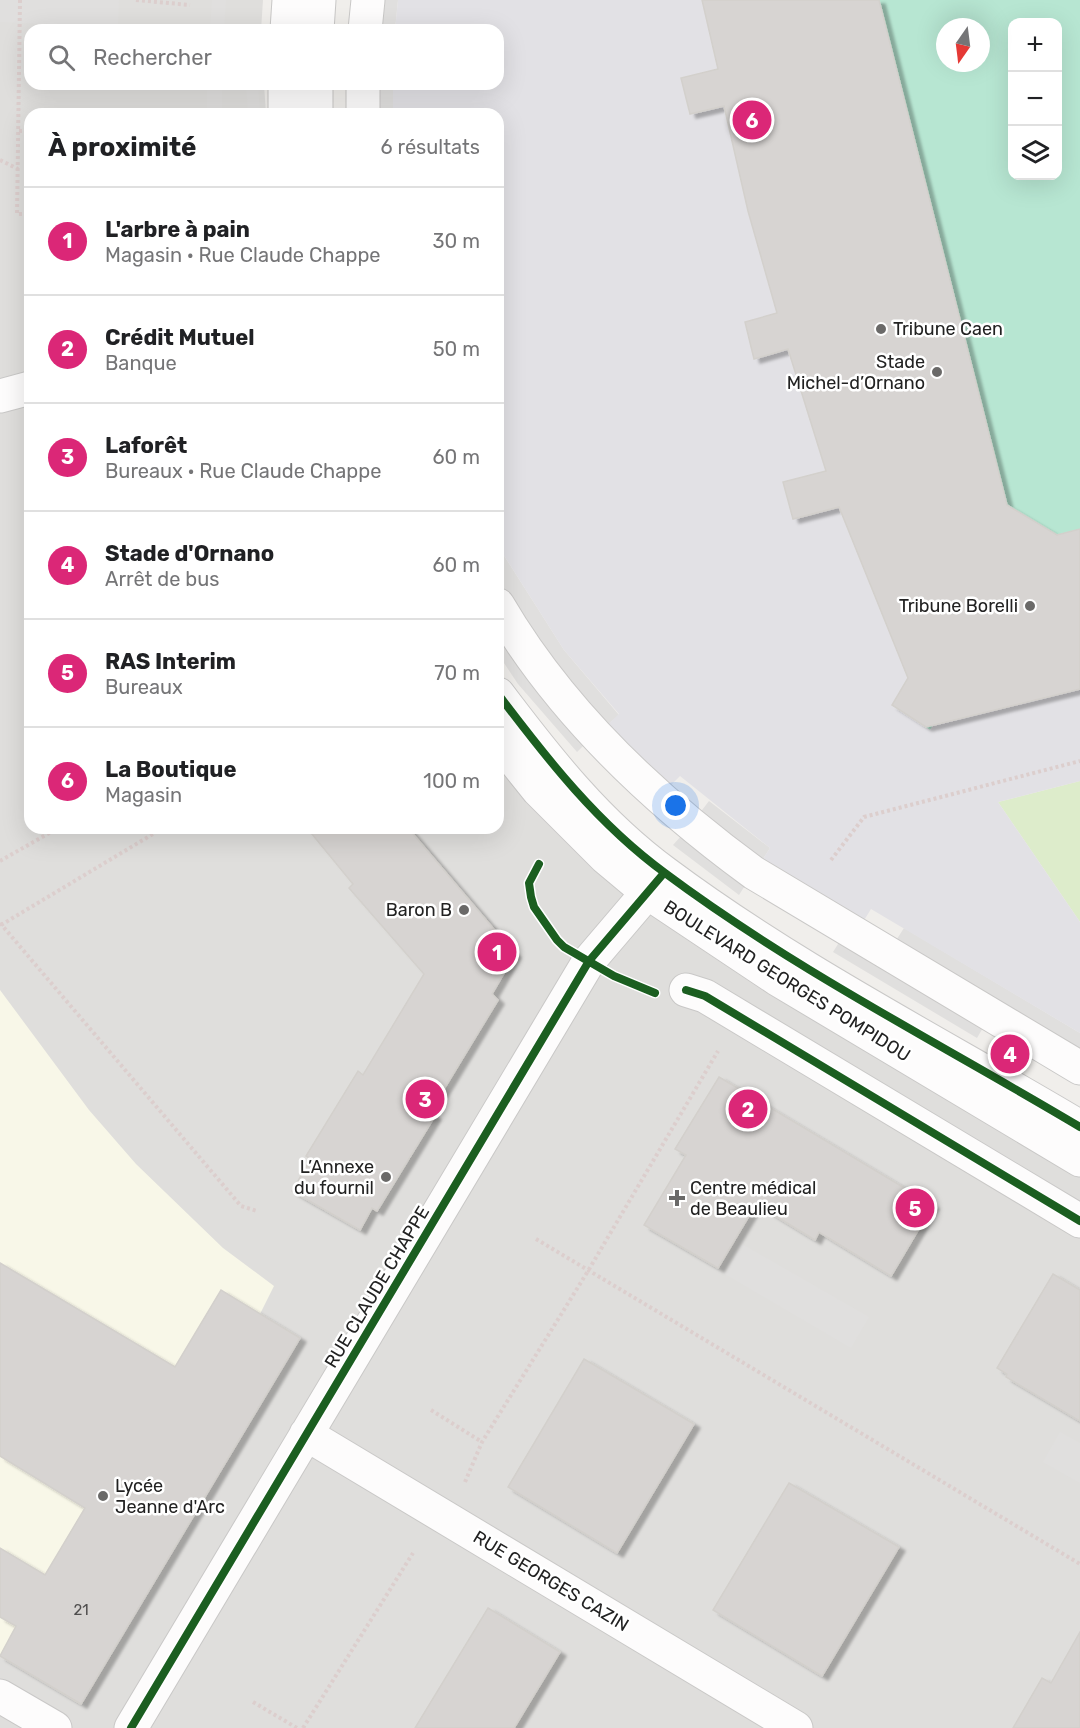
<!DOCTYPE html>
<html lang="fr">
<head>
<meta charset="utf-8">
<style>
	:root { --surface:#fff; --page:#f2f2f2; --text:#202124; --muted:#757577; --line:#e0e0e0; --accent:#db2777 }
	body { margin:0; font-family:Rubik,sans-serif; background:var(--page); color:var(--text) }
	.controls { position:absolute; right:18px; top:18px; display:grid; overflow:hidden; border-radius:12px; box-shadow:0 6px 24px #0002 }
	.controls button { width:54px; height:54px; display:grid; place-items:center; padding:0; border:0; border-bottom:2px solid var(--line); background:var(--surface); color:var(--text); font:30px sans-serif }
	.compass { position:absolute; left:936px; top:18px; width:54px; height:54px; border-radius:50%; background:var(--surface); box-shadow:0 6px 24px #0002; rotate:194deg }
	.you { position:absolute; left:676px; top:806px; width:21px; height:21px; margin:-15px; border:4px solid #fff; border-radius:50%; background:#1a73e8; box-shadow:0 0 0 9px #1a73e833 }
	.badge { display:grid; place-items:center; width:39px; height:39px; border-radius:50%; background:var(--accent); color:#fff; font-size:20px; font-weight:700 }
	.pin { position:absolute; translate:-50% -50%; border:3px solid #fff; box-shadow:0 2px 6px #0006 }
	.list { margin:0; padding:0; list-style:none }
	h2 { display:flex; justify-content:space-between; align-items:center; height:78px; margin:0; padding:0 24px; font-size:26px }
	h2 small { font-size:20px; font-weight:400; color:var(--muted) }
	.list li { display:grid; grid-template-columns:39px 1fr auto; gap:18px; align-items:center; box-sizing:border-box; height:108px; padding:0 24px; border-top:2px solid var(--line) }
	.list b { display:block; font-size:22px; white-space:nowrap }
	.list p { margin:0; font-size:20px; white-space:nowrap; color:var(--muted) }
	.list em { font-size:20px; font-style:normal; color:var(--muted) }
	.icon { flex:none; width:33px; height:33px; fill:none; stroke:currentColor; stroke-width:2; stroke-linecap:round; stroke-linejoin:round }
	.map { position:relative; flex:none; width:1080px; height:1728px; overflow:hidden }
	.search { position:absolute; background:var(--surface); box-shadow:0 6px 24px #0002; left:24px; top:24px; width:480px; height:66px; display:flex; align-items:center; gap:15px; box-sizing:border-box; padding:0 21px; border-radius:18px; color:var(--muted); font-size:22px }
	.panel { position:absolute; background:var(--surface); box-shadow:0 6px 24px #0002; left:24px; top:108px; width:480px; height:726px; border-radius:18px }
	.map>svg:first-child { display:block }
	.residential { fill:#dfdedc }
	.education { fill:#f8f7e8 }
	.grass { fill:#ddeccb }
	.pitch { fill:#b7e6d2; fill-rule:evenodd }
	.parking { fill:#e0dfde }
	.plaza { fill:#e2e1e5 }
	.building { fill:#d7d4d2; stroke:#d3d0cc; stroke-width:1.5; filter:url(#shadow) }
	.lines { fill:none; stroke-linecap:round; stroke-linejoin:round }
	.minor-casing { stroke:#c9c8c7; stroke-width:35 }
	.path { stroke:#dccecd; stroke-width:4; stroke-dasharray:3 3; stroke-linecap:butt }
	.minor { stroke:#fdfcfc; stroke-width:33 }
	.cycleway-casing { stroke:#fff; stroke-width:11 }
	.cycleway { stroke:#1b5e20; stroke-width:8 }
	.poi-dot { fill:#6a6968; stroke:#fff; stroke-width:2 }
	.labels { text-anchor:middle; stroke-width:5; stroke-linejoin:round; paint-order:stroke }
	.number-label { font-size:15px; fill:#4f4e4e }
	.poi-label { font-size:18px; fill:#222; stroke:#fff; text-anchor:end }
	.street-label { font-size:18px; fill:#222; stroke:#fff }
</style>
</head>
<body>
<div class="map">
<svg width="1080" height="1728" viewBox="0 0 1080 1728">
	<defs>
		<filter id="shadow"><feDropShadow dx="6" dy="4" stdDeviation="1.5" flood-color="#0004"/></filter>
	</defs>
	<rect width="100%" height="100%" fill="#f0eeeb"/>
	<path class="residential" d="M0,0H263L261,30H30V84H264L266,114H30V828H498V716L597,858L1080,1141V1728H0Z"/>
	<path class="education" d="M0,990L89,1110L136,1164L223,1248L274,1286L260,1314L300,1338L80,1704L0,1656Z"/>
	<path class="grass" d="M1080,781V922L998,802Z"/>
	<path class="pitch" d="M703,0H1080V689L934,725L930,730L892,705L908,678L839,507L793,519L783,482L826,470L788,350L754,359L745,322L777,312L737,165L690,114L681,78L706,18ZM1012,22H1058V176H1012ZM945,27H981V63H945Z"/>
	<path class="parking" d="M0,0H119L118,27L0,22Z
		M212,0H226L224,30H210Z
		M381,0H398L395,30H378Z
		M207,84H222V114H207Z
		M246,84H258L260,114H248Z
		M376,84H393V114H376Z
		M498,546L564,650L619,715L606,726L580,696L516,609L498,579Z
		M498,630L586,743L577,752L518,684L498,654Z
		M709,801L770,848L761,862L699,814Z
		M682,835L746,884L739,895L673,845Z
		M904,928L1080,1033V1052L895,942Z
		M840,941L984,1026L977,1038L833,952Z
		M742,1244L869,1317L851,1348L725,1274Z
		M1060,1432L1080,1443V1483L1043,1462Z"/>
	<path class="plaza" d="M398,0H703L718,69L682,78L689,113L724,106L748,211L777,313L745,323L754,358L788,349L826,471L783,482L793,519L839,507L908,678L892,705L930,730L933,725L1080,689V781L998,802L1080,922V1033L871,909L863,922L761,862L770,848L680,776L668,788L606,726L619,714L564,650L498,546V114H393V84H498V30H395Z"/>
	<path class="building" d="M702,0H879L1007,505L1057,535L1080,529V689L926,727L892,705L908,678L839,507L793,519L783,482L826,471L788,349L754,359L745,322L777,313L748,211L724,106L690,114L681,78L718,69Z
		M307,828H408L515,954L492,994L498,1000L430,1112L435,1116L377,1211L372,1208L360,1230L292,1191L311,1159L306,1156L358,1071L363,1075L424,974L349,888L353,884Z
		M719,1077L933,1205L891,1276L819,1232L815,1240L756,1204L718,1268L644,1225L686,1155L675,1149Z
		M0,1263L175,1367L221,1290L300,1338L81,1704L0,1656L16,1626L0,1617V1548L45,1575L85,1508L0,1456Z
		M1053,1274L1080,1290V1421L1006,1377L1007,1374L997,1368Z
		M584,1359L694,1424L617,1553L508,1487Z
		M789,1483L899,1547L822,1676L713,1610Z
		M488,1608L560,1652L514,1728H415Z
		M1080,1632V1728H1013L1042,1678L1051,1683Z"/>
	<g class="lines">
		<defs>
			<path id="minor" d="M287,30L289,0
				M317,30L319,0
				M365,30L368,0
				M316,84V114
				M363,84V114
				M285,114V84
				M0,396L30,388
				M498,605C561,713 654,800 754,873L1080,1068
				M498,694C547,759 598,824 665,873C795,970 941,1044 1080,1127
				M498,740L538,790L605,857L648,893L777,979L1080,1160
				M686,990L705,996L1080,1221
				M306,1434L796,1728
				M0,1696L55,1728
				M131,1728L589,961L664,873"/>
		</defs>
		<use href="#minor" class="minor-casing"/>
		<path class="path" d="M20,0L17,214H30
			M136,0L190,5
			M19,131H30
			M0,160L18,169
			M831,860L864,817L1080,761
			M0,861L58,828
			M0,923L241,1206L257,1211
			M1,925L163,828
			M536,1239L1080,1564
			M431,1410L482,1442
			M465,1482L482,1442L588,1271L718,1051
			M253,1702L297,1728
			M303,1728L413,1553"/>
		<use href="#minor" class="minor"/>
		<defs>
			<path id="cycleway" d="M498,694C547,759 598,824 665,873C795,970 941,1044 1080,1127
				M539,864L529,883L531,897L534,907L557,940L564,947L614,976L655,993
				M686,990L705,996L1080,1221
				M131,1728L589,961L664,873"/>
		</defs>
		<use href="#cycleway" class="cycleway-casing"/>
		<use href="#cycleway" class="cycleway"/>
	</g>
	<g class="poi-dot">
		<circle cx="881" cy="329" r="6"/>
		<circle cx="937" cy="372" r="6"/>
		<circle cx="1030" cy="606" r="6"/>
		<circle cx="464" cy="910" r="6"/>
		<circle cx="386" cy="1177" r="6"/>
		<path d="M674 1189h6v6h6v6h-6v6h-6v-6h-6v-6h6z"/>
		<circle cx="103" cy="1496" r="6"/>
	</g>
	<g class="labels">
		<g class="number-label">
			<text x="81" y="1615">21</text>
		</g>
		<g class="poi-label">
			<text x="893" y="335" text-anchor="start">Tribune Caen</text>
			<text x="925" y="368">Stade<tspan x="925" dy="21">Michel-d’Ornano</tspan></text>
			<text x="1018" y="612">Tribune Borelli</text>
			<text x="452" y="916">Baron B</text>
			<text x="374" y="1173">L’Annexe<tspan x="374" dy="21">du fournil</tspan></text>
			<text x="690" y="1194" text-anchor="start">Centre médical<tspan x="690" dy="21">de Beaulieu</tspan></text>
			<text x="115" y="1492" text-anchor="start">Lycée<tspan x="115" dy="21">Jeanne d'Arc</tspan></text>
		</g>
		<g class="street-label">
			<text transform="translate(787 981) rotate(32)" y="6">BOULEVARD GEORGES POMPIDOU</text>
			<text transform="translate(377 1287) rotate(-59)" y="6">RUE CLAUDE CHAPPE</text>
			<text transform="translate(551 1581) rotate(31)" y="6">RUE GEORGES CAZIN</text>
		</g>
	</g>
</svg>
<div class="controls">
<button>+</button>
<button>−</button>
<button><svg class="icon" aria-label="layers" viewBox="0 0 24 24"><path d="M12 4l9 5-9 5-9-5zM3 14l9 5 9-5"/></svg></button>
</div>
<svg class="compass" viewBox="-18 -18 36 36"><path d="M0-13l5 13h-10z" fill="#e53935"/><path d="M0 13l5-13h-10z" fill="#757577"/></svg>
<div class="you"></div>
<div class="pin badge" style="left:497px;top:952px">1</div>
<div class="pin badge" style="left:748px;top:1109px">2</div>
<div class="pin badge" style="left:425px;top:1099px">3</div>
<div class="pin badge" style="left:1010px;top:1054px">4</div>
<div class="pin badge" style="left:915px;top:1208px">5</div>
<div class="pin badge" style="left:752px;top:120px">6</div>
<div class="search"><svg class="icon" aria-label="search" viewBox="0 0 24 24"><circle cx="10" cy="10" r="6"/><path d="M15 15l6 6"/></svg>Rechercher</div>
<section class="panel">
<h2>À proximité<small>6 résultats</small></h2>
<ul class="list">
<li><span class="badge">1</span><div><b>L'arbre à pain</b><p>Magasin · Rue Claude Chappe</p></div><em>30 m</em></li>
<li><span class="badge">2</span><div><b>Crédit Mutuel</b><p>Banque</p></div><em>50 m</em></li>
<li><span class="badge">3</span><div><b>Laforêt</b><p>Bureaux · Rue Claude Chappe</p></div><em>60 m</em></li>
<li><span class="badge">4</span><div><b>Stade d'Ornano</b><p>Arrêt de bus</p></div><em>60 m</em></li>
<li><span class="badge">5</span><div><b>RAS Interim</b><p>Bureaux</p></div><em>70 m</em></li>
<li><span class="badge">6</span><div><b>La Boutique</b><p>Magasin</p></div><em>100 m</em></li>
</ul>
</section>
</div>
</body>
</html>
